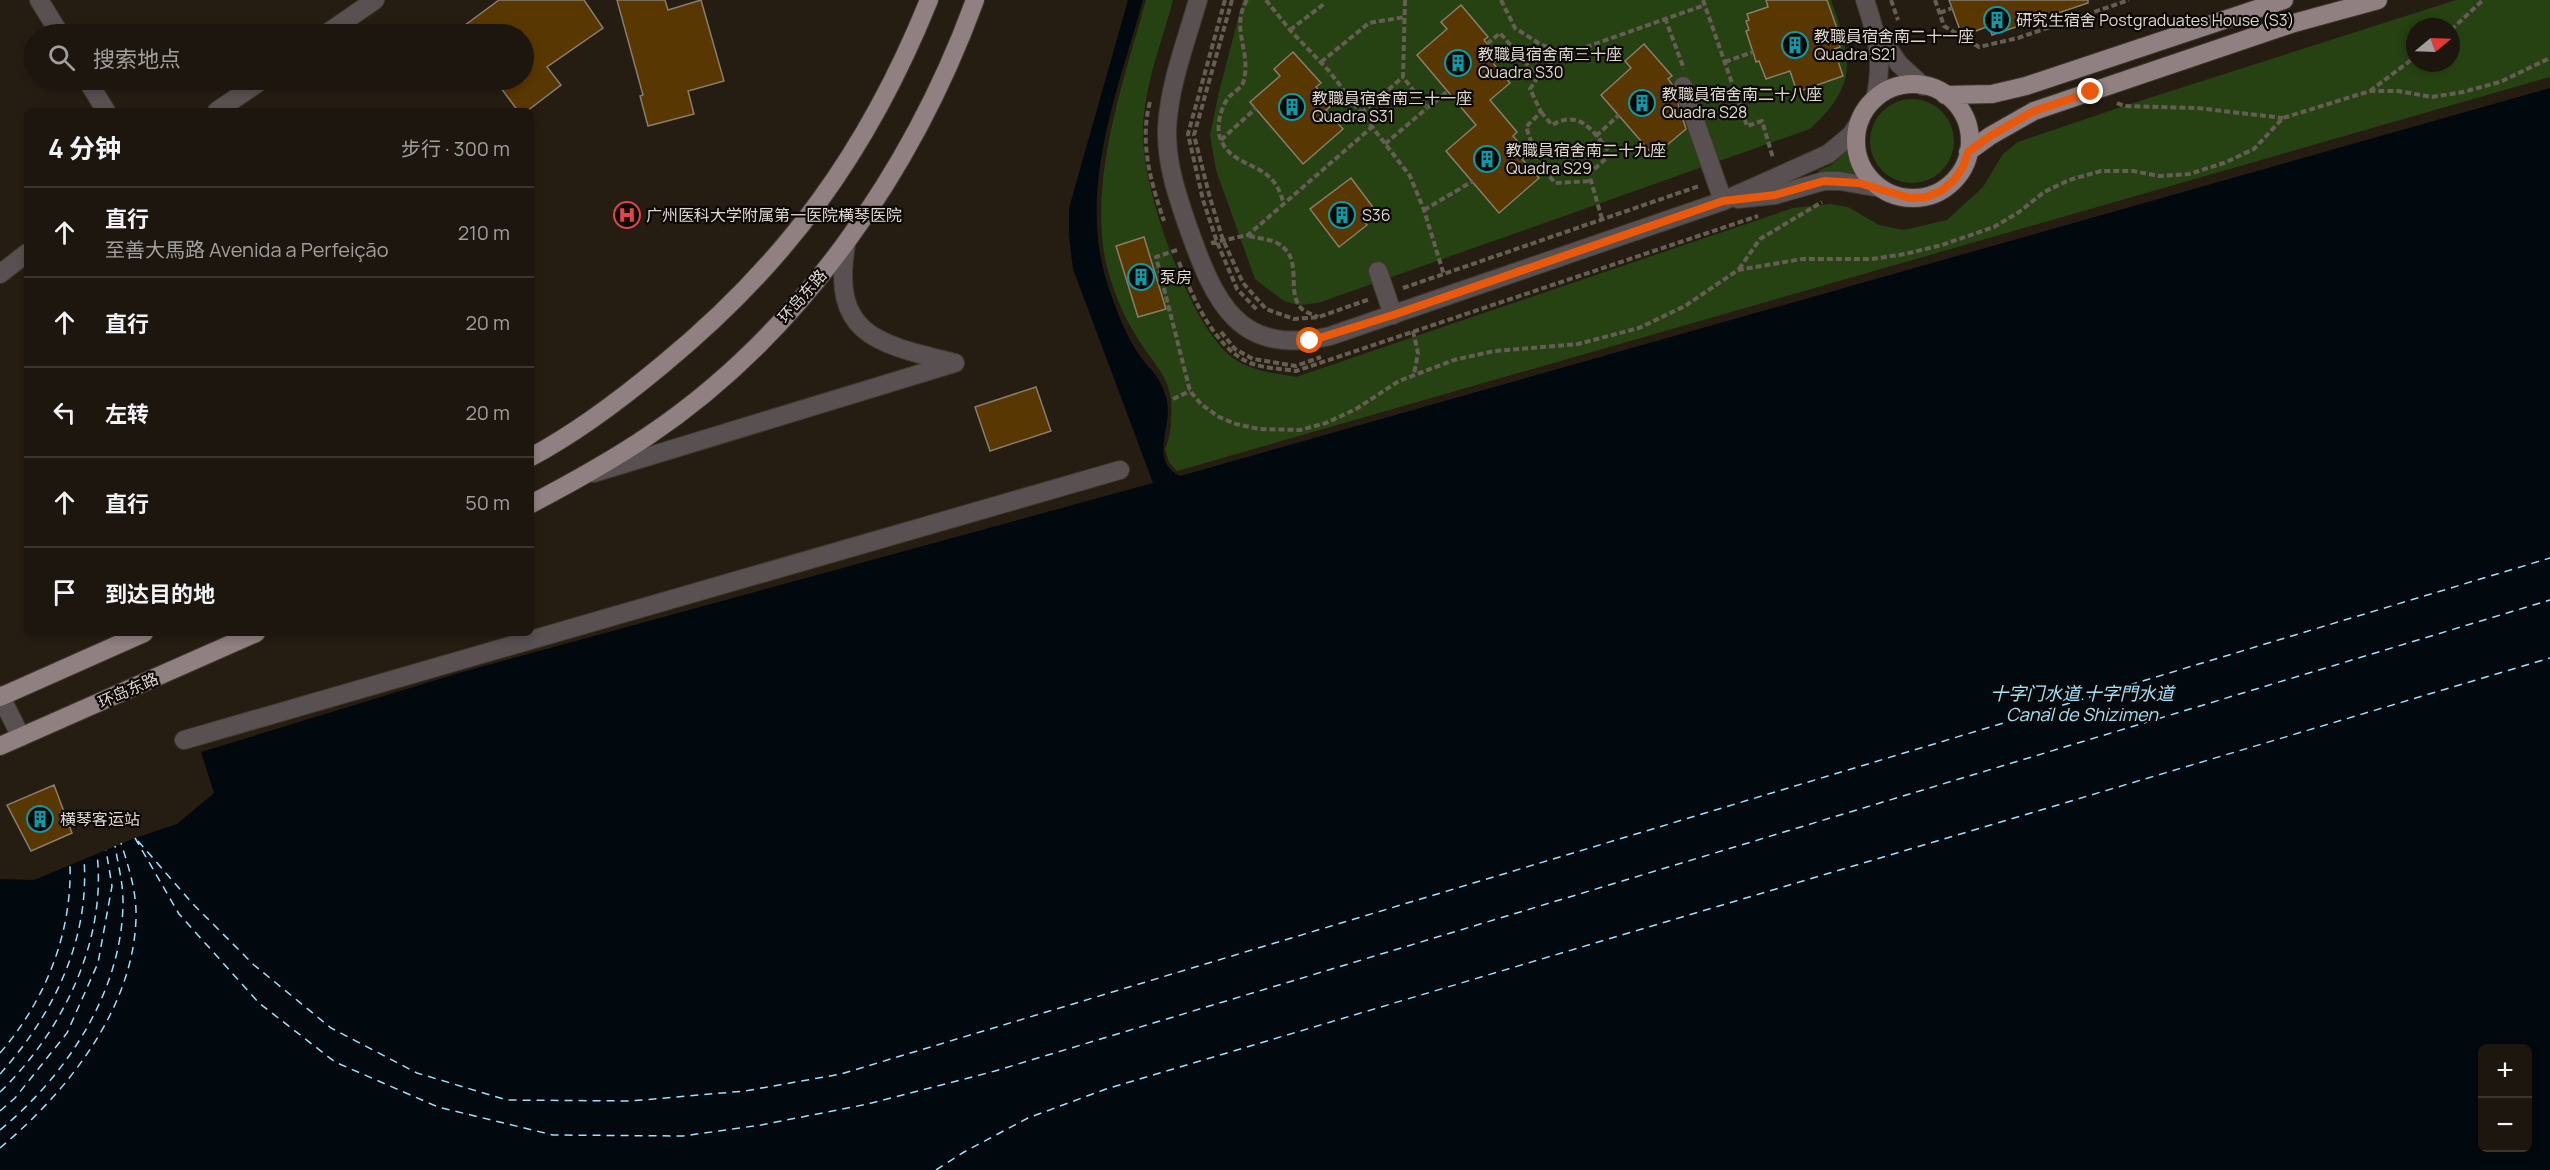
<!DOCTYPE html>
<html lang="zh">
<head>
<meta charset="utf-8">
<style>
	:root { --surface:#1c160e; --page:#29231c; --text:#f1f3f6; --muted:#a09f9e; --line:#3a352e }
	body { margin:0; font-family:Manrope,"Noto Sans SC",sans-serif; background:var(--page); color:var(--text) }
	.controls { position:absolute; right:18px; bottom:18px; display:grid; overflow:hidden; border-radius:9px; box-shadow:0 3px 9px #0003 }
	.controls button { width:54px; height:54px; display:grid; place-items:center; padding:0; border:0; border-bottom:2px solid var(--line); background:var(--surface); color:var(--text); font:30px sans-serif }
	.compass { position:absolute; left:2406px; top:18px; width:54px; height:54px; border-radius:50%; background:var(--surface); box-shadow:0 3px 9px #0003; rotate:71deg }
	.stop { position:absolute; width:18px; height:18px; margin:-14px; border:4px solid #ea580c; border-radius:50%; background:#fff }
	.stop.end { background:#ea580c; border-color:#fff; box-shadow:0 2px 6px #0008 }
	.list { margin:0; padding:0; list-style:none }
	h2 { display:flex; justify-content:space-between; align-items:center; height:78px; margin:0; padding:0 24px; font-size:26px }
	h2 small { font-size:20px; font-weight:400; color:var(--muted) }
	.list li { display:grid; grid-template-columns:39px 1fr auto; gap:18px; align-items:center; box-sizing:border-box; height:90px; padding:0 24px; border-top:2px solid var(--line) }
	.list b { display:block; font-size:22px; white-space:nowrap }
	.list p { margin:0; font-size:20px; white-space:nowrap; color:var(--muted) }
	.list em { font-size:20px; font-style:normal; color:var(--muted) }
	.icon { flex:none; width:33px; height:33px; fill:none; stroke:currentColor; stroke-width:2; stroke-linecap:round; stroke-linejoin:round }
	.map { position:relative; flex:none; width:2550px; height:1170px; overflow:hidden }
	.search { position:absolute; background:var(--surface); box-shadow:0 3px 9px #0003; left:24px; top:24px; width:510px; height:66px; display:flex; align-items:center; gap:15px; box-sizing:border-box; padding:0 21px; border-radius:33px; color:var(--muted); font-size:22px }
	.panel { position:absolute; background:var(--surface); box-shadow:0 3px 9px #0003; left:24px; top:108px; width:510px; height:528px; border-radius:9px }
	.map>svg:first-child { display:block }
	.green { fill:#264212; fill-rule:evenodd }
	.water { fill:#02090e; fill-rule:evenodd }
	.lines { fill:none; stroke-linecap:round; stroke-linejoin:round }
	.ferry { stroke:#9ee0fd; stroke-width:1.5; stroke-dasharray:8 6; stroke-linecap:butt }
	.building { fill:#593700; stroke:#887d6f; stroke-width:1.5 }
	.minor-casing { stroke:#40372d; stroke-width:20 }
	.major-casing { stroke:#40372d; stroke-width:20 }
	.path { stroke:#665e54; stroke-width:4; stroke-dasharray:6 3; stroke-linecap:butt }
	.minor { stroke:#585051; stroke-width:18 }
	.major { stroke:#908082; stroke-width:18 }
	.route { stroke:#ea580c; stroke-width:8 }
	.labels { text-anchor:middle; stroke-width:4.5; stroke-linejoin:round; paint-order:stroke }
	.poi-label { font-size:16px; fill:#ded8d1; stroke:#0c0805; text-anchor:start }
	.street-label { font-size:16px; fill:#ded8d1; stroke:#0c0805 }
	.water-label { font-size:18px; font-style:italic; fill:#9ee0fd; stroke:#0c0805 }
</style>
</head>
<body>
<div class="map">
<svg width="2550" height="1170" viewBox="0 0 2550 1170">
	<rect width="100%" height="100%" fill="#261d12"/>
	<path class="green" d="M1146,0H1173C1162,42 1143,88 1143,133C1142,188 1187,317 1228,354C1247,371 1273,373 1296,377L1793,208L1830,204L1848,207L1879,225L1904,230L1947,220L1983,187L2003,154L2018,142L2124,106L2456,0H2550V77L1177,471L1169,462L1165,449C1169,439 1171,430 1171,419C1175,377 1154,367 1135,334C1122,313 1112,287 1106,263C1088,180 1124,80 1146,0ZM2415,27H2451V63H2415Z
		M1243,0H1831C1851,58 1860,83 1810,129L1318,303L1298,305L1284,301L1255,279L1216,170L1210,135L1219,92Z
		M1870 141a42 42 0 1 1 84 0a42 42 0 1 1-84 0Z
		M1848,149H1850L1856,175L1819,176L1818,171L1831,165Z"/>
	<path class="water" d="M1128,0H1143C1117,94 1074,197 1111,294C1118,314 1127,338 1140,356C1153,374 1159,374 1166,397C1175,425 1147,459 1180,476L2550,88V1170H0V879L34,880L135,838L177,824L214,793L201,752L459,673L1153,483L1073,269L1069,236V208ZM2482,1048H2528V1148H2482Z"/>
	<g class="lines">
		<path class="ferry" d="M135,838L179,914L259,1003L335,1062L438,1107L553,1135L683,1136L761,1125L868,1104L995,1071L2550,600
			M138,841L192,903L254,965L331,1028L417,1073L507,1100L630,1101L745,1091L841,1074L2550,558
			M0,1053C45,1001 72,934 70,865
			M0,1074C53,1015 90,940 84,859
			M0,1092C62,1032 107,941 97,854
			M0,1111L15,1098L67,1033L98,963L112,886L106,850
			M0,1130C67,1075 123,990 123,901C123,883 118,864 115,846
			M0,1148C66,1093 133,1010 136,919C137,893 129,868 121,843
			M936,1170L964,1152L1028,1118L1106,1089L2550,658"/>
	</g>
	<path class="building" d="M499,0H584L603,28L547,67L561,85L527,111H518L495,80H524V34H453Z
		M617,0H665L668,10L701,0L724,81L688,91L694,114L648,126L640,96L643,95Z
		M1766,0H1827L1842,43L1839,44L1840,47L1834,49L1843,76L1797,92L1790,71L1766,79L1759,61L1756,62L1753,52L1746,31L1749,30L1746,21L1749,20L1747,14L1768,7Z
		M1949,0H2088V3L1992,35L1989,26L1968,34L1966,28L1960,30Z
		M1461,5L1488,37L1484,40L1499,58L1493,63L1510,83L1490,100L1517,132L1513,136L1528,154L1522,159L1539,178L1499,213L1446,151L1476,125L1417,55L1447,29L1441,22Z
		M1644,44L1672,76L1668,79L1672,84L1686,129L1654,156L1601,95L1631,68L1625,61Z
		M1293,52L1321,83L1316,87L1332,105L1326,110L1343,129L1303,164L1250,102L1280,76L1274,69Z
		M1351,178L1375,210L1363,220L1367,225L1339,247L1310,209Z
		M1144,237L1166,309L1138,317L1116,246Z
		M1036,387L1051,431L990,451L975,407Z
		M54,785L72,833L31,851L7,805Z"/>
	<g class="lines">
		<defs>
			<path id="minor" d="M39,0L60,34
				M1198,0C1186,42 1169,85 1167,129C1166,163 1177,195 1188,227C1215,303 1238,357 1330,336L1723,201L1828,154L1851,135L1860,121
				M1865,0C1877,36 1884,61 1875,99
				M326,34L375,0
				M1879,35L1899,64L1923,86
				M87,80L106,111
				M1683,86L1723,201
				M217,111L262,80
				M1738,199L1775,195L1824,181H1840L1880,188
				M1378,271L1393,315
				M0,274L27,253
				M594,473L955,363C880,344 830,337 846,245
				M0,695L21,737
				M184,740L1120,470"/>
			<path id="major" d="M1856 141a57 57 0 1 1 114 0a57 57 0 1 1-114 0Z
				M1945,95L1992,94L2026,86L2284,0
				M1968,152L1990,136L2034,111L2294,23L2378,0
				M531,457C578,432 620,400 661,366C787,263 868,151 929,0
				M531,504C571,483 611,461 648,436C800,334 913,170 975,0
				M0,697L144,633
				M0,746L256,633"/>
		</defs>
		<use href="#minor" class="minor-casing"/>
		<use href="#major" class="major-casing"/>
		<path class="path" d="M1225,0L1188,134L1203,200L1217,242L1237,289L1258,311
			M1232,0L1194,135L1210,198L1223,240L1243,283L1266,309L1294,319L1319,317L1370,299
			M1247,0C1230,28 1251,50 1244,80C1243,87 1234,92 1229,97C1221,106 1215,129 1221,140C1234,171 1273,159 1283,202
			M1266,0L1290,30L1329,71L1410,176L1424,210L1444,275
			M1405,0L1403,77L1427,108L1448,91
			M1501,0L1515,28L1540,44L1555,50L1586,47L1705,5
			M1703,0L1747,126L1762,121L1773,158
			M1891,0L1898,20
			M1935,0L1944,26L1979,47L2018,38L2129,0
			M1940,13L1952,8
			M1665,18L1684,69
			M1290,30L1324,4
			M2451,30L2483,0
			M1487,44L1500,33L1538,77L1563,49
			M1321,62L1369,23L1405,17
			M1725,62L1753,52
			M1538,77L1530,89L1541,112L1526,127L1539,164L1555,183L1591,181
			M1702,86L1736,94
			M2370,91L2415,57
			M1150,102C1139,142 1151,183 1164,221
			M2117,103L2124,106L2197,108L2283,118
			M1541,112L1552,125C1581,108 1594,133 1611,154L1589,174L1602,219
			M1361,113L1403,77
			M1596,136L1619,115
			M1221,140L1256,108
			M1385,144L1427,108
			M1532,170L1539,164
			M1424,210L1473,181
			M1249,236C1257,238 1269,239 1277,243C1305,258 1285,290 1301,308C1305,312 1314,315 1318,317
			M1211,243L1248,235L1372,127
			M1177,250L1156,257L1190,391L1201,404L1219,417L1236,424L1259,429L1300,430L1326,423L1356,409L1399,381L1454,360L1494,351L1578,344L1639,328L1685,306L1738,270L1802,259H1872L1905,254L1942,245L1994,227L2019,212L2044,192L2069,180L2101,171H2133L2159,176L2189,174L2224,163L2254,149L2283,118L2370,91H2398L2432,97L2463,92L2500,82L2550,58
			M1179,262C1192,296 1214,348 1250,363C1264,368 1282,369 1296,371L1758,216
			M1739,269L1760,239L1822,202
			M1403,288L1699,186
			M1413,331L1418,353L1414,374
			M1221,332L1235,349L1253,359L1296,366L1321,357
			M1173,399L1190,391"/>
		<use href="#minor" class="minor"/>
		<use href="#major" class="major"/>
	</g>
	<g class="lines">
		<path class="route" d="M1310,341L1393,315L1723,201L1775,195L1824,181L1859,183L1910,198L1926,197L1941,191L1954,180L1963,167L1968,152L1990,136L2034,111L2091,92"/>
	</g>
	<defs>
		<symbol id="building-ring" viewBox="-11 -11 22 22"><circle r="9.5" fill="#0c0805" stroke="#0f9aa8" stroke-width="1.5"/><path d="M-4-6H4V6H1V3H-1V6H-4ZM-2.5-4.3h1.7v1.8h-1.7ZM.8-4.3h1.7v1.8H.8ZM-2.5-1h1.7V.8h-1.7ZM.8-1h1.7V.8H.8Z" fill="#0f9aa8"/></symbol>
		<symbol id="hospital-ring" viewBox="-11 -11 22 22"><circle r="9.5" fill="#0c0805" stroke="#e0444e" stroke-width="1.5"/><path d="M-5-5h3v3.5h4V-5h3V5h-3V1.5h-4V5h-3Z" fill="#e0444e"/></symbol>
	</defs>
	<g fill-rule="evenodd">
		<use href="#building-ring" x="1982" y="5" width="30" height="30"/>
		<use href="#building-ring" x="1780" y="30" width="30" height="30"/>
		<use href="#building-ring" x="1443" y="48" width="30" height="30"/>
		<use href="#building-ring" x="1627" y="88" width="30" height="30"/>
		<use href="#building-ring" x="1277" y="92" width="30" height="30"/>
		<use href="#building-ring" x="1472" y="144" width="30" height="30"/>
		<use href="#hospital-ring" x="612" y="200" width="30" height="30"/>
		<use href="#building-ring" x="1327" y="200" width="30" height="30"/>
		<use href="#building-ring" x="1126" y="262" width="30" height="30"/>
		<use href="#building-ring" x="25" y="804" width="30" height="30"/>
	</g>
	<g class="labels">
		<g class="poi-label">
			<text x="2016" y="26">研究生宿舍 Postgraduates House (S3)</text>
			<text x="1814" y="42">教職員宿舍南二十一座<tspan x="1814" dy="18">Quadra S21</tspan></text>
			<text x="1478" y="60">教職員宿舍南三十座<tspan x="1478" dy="18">Quadra S30</tspan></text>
			<text x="1662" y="100">教職員宿舍南二十八座<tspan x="1662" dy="18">Quadra S28</tspan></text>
			<text x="1312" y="104">教職員宿舍南三十一座<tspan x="1312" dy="18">Quadra S31</tspan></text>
			<text x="1506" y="156">教職員宿舍南二十九座<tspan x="1506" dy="18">Quadra S29</tspan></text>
			<text x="646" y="221">广州医科大学附属第一医院横琴医院</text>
			<text x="1362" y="221">S36</text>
			<text x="1160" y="283">泵房</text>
			<text x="60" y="825">横琴客运站</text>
		</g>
		<g class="street-label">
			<text transform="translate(802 296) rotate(-49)" y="6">环岛东路</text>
			<text transform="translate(128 690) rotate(-24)" y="6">环岛东路</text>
		</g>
		<g class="water-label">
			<text x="2082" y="700">十字门水道 十字門水道<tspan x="2082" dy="21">Canal de Shizimen</tspan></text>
		</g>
	</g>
</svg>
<div class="controls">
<button>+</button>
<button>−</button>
</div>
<svg class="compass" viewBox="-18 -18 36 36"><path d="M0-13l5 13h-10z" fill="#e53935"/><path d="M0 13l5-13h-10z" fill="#a09f9e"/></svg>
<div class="stop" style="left:1310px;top:341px"></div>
<div class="stop end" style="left:2091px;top:92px"></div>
<div class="search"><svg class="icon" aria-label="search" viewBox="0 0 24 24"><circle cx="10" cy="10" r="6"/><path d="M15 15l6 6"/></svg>搜索地点</div>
<section class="panel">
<h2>4 分钟<small>步行 · 300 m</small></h2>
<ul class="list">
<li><svg class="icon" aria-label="ahead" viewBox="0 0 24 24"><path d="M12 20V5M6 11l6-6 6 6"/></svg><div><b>直行</b><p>至善大馬路 Avenida a Perfeição</p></div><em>210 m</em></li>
<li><svg class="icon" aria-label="ahead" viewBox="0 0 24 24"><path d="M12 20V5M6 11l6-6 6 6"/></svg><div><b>直行</b></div><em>20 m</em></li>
<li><svg class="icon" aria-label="left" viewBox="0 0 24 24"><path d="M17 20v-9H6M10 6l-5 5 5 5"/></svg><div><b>左转</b></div><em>20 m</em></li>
<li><svg class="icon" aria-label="ahead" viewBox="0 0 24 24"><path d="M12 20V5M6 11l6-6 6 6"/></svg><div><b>直行</b></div><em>50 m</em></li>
<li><svg class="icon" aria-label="arrive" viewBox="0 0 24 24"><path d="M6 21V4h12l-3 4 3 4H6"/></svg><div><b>到达目的地</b></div></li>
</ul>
</section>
</div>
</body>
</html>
